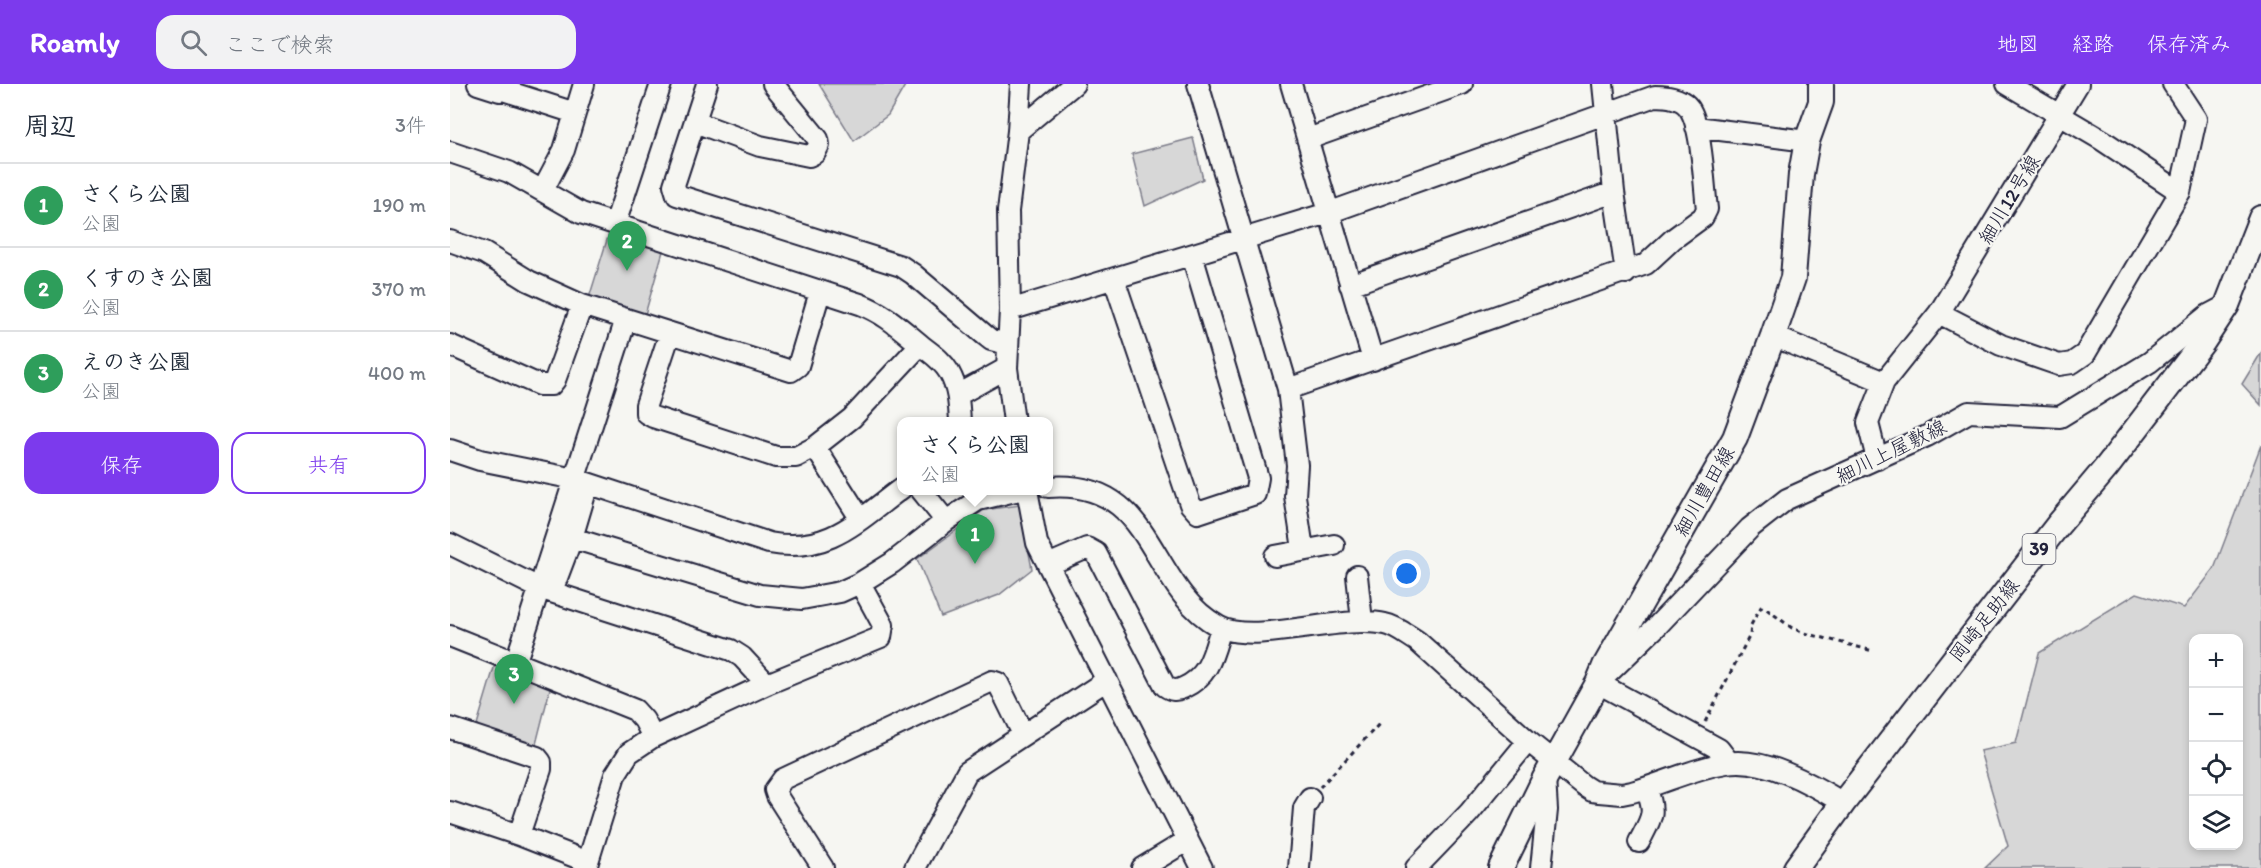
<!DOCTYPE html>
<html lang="ja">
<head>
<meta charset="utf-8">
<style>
	:root { --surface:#fff; --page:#f2f2f3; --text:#1f2937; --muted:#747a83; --line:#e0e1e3; --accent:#7c3aed }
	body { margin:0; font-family:Itim,"Klee One",sans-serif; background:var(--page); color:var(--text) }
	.controls { position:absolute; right:18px; bottom:18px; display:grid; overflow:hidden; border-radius:12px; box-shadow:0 3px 9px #0003 }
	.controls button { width:54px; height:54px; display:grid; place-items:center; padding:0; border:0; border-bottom:2px solid var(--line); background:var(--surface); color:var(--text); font:30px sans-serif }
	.you { position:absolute; left:957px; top:490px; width:21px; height:21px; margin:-15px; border:4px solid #fff; border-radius:50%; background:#1a73e8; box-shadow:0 0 0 9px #1a73e833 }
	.badge { display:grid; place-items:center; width:39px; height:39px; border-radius:50%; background:var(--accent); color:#fff; font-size:20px; font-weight:700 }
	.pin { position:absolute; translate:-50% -50px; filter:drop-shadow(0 2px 3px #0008) }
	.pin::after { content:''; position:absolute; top:32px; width:21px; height:18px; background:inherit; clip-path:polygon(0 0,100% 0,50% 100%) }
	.popup { position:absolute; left:447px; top:333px; width:156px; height:78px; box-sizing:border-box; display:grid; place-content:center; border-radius:12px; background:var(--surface); filter:drop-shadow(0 2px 4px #0005); font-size:20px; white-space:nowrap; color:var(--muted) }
	.popup b { font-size:22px; color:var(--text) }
	.popup::after { content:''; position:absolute; left:50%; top:100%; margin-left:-12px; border:12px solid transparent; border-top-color:var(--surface) }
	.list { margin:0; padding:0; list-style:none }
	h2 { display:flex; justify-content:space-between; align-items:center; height:78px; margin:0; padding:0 24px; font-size:26px }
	h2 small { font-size:20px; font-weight:400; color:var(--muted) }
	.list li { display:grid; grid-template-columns:39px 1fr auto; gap:18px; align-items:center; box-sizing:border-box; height:84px; padding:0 24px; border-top:2px solid var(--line) }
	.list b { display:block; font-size:22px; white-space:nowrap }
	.list p { margin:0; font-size:20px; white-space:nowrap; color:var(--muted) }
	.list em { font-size:20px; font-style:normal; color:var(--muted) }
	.actions { display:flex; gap:12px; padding:18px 24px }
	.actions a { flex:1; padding:14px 0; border:2px solid var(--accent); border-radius:18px; text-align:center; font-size:21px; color:var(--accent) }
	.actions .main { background:var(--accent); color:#fff }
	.icon { flex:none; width:33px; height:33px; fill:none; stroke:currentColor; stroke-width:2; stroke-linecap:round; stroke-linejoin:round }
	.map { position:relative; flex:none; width:1811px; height:784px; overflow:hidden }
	header { display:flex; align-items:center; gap:36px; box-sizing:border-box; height:84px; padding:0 30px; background:var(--accent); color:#fff }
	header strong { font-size:28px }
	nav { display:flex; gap:33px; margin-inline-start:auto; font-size:21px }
	.search { width:420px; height:54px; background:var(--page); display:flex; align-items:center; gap:15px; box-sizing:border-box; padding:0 21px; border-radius:18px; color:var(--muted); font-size:22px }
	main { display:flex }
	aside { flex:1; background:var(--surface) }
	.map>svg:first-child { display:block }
	.green { fill:#d7d7d7; stroke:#7c7c89; stroke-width:1.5; fill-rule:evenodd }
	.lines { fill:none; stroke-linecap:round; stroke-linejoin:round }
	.minor-casing { stroke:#22223b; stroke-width:24 }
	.major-casing { stroke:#22223b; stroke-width:28 }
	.path { stroke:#22223b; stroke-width:3; stroke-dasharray:4.5 4.5; stroke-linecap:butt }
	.minor { stroke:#f6f6f2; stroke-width:20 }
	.major { stroke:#f6f6f2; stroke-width:24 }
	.labels { text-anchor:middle; stroke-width:4.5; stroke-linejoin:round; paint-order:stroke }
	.shield { fill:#f6f6f2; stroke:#626272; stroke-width:1.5 }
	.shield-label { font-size:18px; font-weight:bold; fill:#22223b }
	.street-label { font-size:20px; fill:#22223b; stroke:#f6f6f2 }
</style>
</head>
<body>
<header>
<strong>Roamly</strong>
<div class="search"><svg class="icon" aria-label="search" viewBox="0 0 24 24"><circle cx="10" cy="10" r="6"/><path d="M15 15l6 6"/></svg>ここで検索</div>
<nav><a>地図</a><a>経路</a><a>保存済み</a></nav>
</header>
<main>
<aside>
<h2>周辺<small>3件</small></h2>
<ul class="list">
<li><span class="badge" style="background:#2e9e5b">1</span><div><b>さくら公園</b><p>公園</p></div><em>190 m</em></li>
<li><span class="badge" style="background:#2e9e5b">2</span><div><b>くすのき公園</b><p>公園</p></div><em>370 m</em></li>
<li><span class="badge" style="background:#2e9e5b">3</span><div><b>えのき公園</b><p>公園</p></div><em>400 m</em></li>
</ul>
<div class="actions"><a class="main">保存</a><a>共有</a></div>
</aside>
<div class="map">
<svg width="1811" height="784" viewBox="0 0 1811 784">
	<rect width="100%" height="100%" fill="#f6f6f2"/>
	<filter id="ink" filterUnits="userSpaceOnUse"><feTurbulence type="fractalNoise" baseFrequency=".0167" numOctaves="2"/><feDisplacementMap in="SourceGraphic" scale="12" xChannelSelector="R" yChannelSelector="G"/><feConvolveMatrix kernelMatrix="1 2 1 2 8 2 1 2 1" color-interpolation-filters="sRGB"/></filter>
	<g filter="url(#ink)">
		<path class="green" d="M369,0H456L438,31L404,57Z
			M743,54L753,95L695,122L682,70Z
			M161,143L215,160L194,234L139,214Z
			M1811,269V321L1792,300Z
			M1811,361V784H1535L1558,762L1530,667L1566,659L1589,569L1687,509L1734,524L1764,485ZM1744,554H1788V762H1744Z
			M570,421L582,485L549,511L491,533L467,475L534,426Z
			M46,577L102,597L85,664L26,644Z"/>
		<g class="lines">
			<defs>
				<path id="minor" d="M28,0L50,7L55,5L56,0
					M257,0L224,101L227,111L451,182L463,190L536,252L541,256L558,260
					M748,0L838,305L847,381L845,412L853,465
					M841,0L923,276
					M1153,0L1164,108L1176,189
					M1557,0L1652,56L1730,108
					M53,6L125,29
					M245,38L310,62L359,72L365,69L369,61L368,55L323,0
					M1246,43L1357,57
					M568,47L624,0
					M858,55L1012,0
					M0,68L59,88L131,129L410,220C436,230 451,245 472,262C482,270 492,276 499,288C508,304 509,319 510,338
					M93,106L114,66L134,0
					M165,140L211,0
					M0,157L34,169L79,197L132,221
					M664,195L740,420L748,429L805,410L808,394L742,171
					M900,201L1164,108
					M560,226L878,129L1205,12C1216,12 1232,14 1239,24C1252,43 1254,101 1257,125L1253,133L1223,155L1196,180L838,305
					M1489,229L1551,261L1609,281L1622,279L1635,270L1730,108L1746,35L1723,0
					M220,249L196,321V329L203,333L326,373H346L365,363L402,334L470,261
					M1323,252L1434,298
					M0,261L89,301H101L105,296L132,221L341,287L348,282L370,208
					M508,311L557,284
					M564,338L557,284L560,226L558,127L568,47L571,0
					M365,363L410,434
					M0,366L30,376L125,395L319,459C379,470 407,437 452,404
					M1427,375L1418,339L1434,298L1489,229L1628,0
					M598,403C706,394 696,502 768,542C802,562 891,530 935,540C946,542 957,551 967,557L1078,657L1134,702L1142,707L1149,708L1172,710L1182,708C1214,699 1244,684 1276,679C1313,672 1362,700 1393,719
					M471,406L496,437
					M577,406L587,459L752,784
					M122,454L310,511L352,515L390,508L410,499L442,479L496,437L528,416L569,406
					M0,460L89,504L281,566L292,573L317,600
					M825,472L884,461
					M598,481L637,464L646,469L715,602C722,607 726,607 733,604C760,592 763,570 771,544
					M907,492L912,537
					M102,507L122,454L138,400
					M0,552L185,626L194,636L203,653
					M65,580L176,235
					M0,644L87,673L91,678V685L69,751
					M1279,678L1269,665L1148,599L1208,541L1300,444L1337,415L1477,352L1519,328L1610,333L1700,278L1758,231L1777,221
					M0,728L69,751L138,778
					M1189,758C1201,735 1207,729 1196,704
					M136,784L165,691L179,669L203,653L317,600L431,553L433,541L410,499
					M373,784L327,712L325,706L333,695L542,597L548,599L573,650
					M465,784L517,688L657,596
					M692,784L738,756
					M849,784L854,724L860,714
					M966,784L1019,729L1078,657
					M1091,784L1097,726L1095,694"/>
				<path id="major" d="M1051,784L1095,694L1148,599L1155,582L1285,354L1323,252L1343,194L1351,90L1357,57L1371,18V0
					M1346,784L1393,719L1608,441L1656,384L1752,259L1777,221L1811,134"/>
			</defs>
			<use href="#minor" class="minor-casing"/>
			<use href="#major" class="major-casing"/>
			<path class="path" d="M1255,638L1300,551L1301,541L1311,523L1315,524L1342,544L1355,549L1423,567
				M870,703L930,639"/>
			<use href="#minor" class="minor"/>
			<use href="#major" class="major"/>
		</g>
	</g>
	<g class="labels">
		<rect class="shield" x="1572.5" y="450" width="33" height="30" rx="4.5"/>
		<g class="shield-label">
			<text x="1589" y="471">39</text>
		</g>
		<g class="street-label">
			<text transform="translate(1559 115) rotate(-59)" y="7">細川12号線</text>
			<text transform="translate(1441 367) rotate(-26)" y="7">細川上屋敷線</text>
			<text transform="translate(1254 407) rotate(-60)" y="7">細川豊田線</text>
			<text transform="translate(1534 536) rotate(-52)" y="7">岡崎足助線</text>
		</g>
	</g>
</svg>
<div class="controls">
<button>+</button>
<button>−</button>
<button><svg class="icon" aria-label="locate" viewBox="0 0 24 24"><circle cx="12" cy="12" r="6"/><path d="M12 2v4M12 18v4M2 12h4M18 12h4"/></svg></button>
<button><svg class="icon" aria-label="layers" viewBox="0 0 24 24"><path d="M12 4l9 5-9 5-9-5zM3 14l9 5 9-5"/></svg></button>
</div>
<div class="you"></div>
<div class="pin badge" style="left:525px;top:480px;background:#2e9e5b">1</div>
<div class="popup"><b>さくら公園</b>公園</div>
<div class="pin badge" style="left:177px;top:187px;background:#2e9e5b">2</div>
<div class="pin badge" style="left:64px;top:620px;background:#2e9e5b">3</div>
</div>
</main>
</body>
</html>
